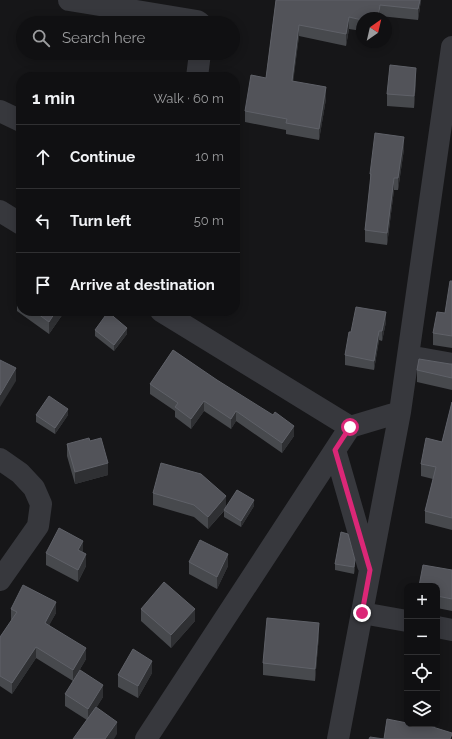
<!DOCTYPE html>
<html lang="en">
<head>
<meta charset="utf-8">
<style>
	:root { --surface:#101012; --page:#19191b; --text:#f1f3f6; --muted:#9c9d9f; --line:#303032 }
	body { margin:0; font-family:Raleway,sans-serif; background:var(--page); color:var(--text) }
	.controls { position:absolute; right:12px; bottom:12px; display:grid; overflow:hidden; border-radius:8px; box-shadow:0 2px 10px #0003 }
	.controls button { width:36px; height:36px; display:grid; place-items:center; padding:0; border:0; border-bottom:1px solid var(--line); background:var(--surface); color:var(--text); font:20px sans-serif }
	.compass { position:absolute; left:356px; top:12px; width:36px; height:36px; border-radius:50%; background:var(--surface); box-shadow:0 2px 10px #0003; rotate:34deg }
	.stop { position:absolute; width:12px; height:12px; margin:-9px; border:3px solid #db2777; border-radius:50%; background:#fff }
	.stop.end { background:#db2777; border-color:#fff; box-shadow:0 1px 4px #0008 }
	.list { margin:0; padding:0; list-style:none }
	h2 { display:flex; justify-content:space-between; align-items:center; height:52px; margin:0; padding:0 16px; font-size:17px }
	h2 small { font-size:13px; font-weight:400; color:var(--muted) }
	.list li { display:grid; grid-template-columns:26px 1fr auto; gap:12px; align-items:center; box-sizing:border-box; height:64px; padding:0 16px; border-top:1px solid var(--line) }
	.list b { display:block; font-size:15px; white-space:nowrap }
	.list em { font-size:13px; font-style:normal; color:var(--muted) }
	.icon { flex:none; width:22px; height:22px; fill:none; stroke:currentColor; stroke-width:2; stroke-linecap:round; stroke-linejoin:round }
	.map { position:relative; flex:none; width:452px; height:739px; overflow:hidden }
	.search { position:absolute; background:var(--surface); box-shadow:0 2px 10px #0003; left:16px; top:16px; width:224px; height:44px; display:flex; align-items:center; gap:10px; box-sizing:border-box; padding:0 14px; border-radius:22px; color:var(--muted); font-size:15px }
	.panel { position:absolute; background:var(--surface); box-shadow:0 2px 10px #0003; left:16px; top:72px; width:224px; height:244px; border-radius:16px }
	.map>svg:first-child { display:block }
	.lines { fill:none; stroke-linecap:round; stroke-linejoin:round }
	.minor { stroke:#37383d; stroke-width:22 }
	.wall { fill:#47494d }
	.shaded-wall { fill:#2f3033 }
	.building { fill:#525359; stroke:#5f6168 }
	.route { stroke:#db2777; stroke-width:5 }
</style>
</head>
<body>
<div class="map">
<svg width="452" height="739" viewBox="0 0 452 739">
	<rect width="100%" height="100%" fill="#161618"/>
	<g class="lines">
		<path class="minor" d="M69,0L197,21L200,23
			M197,77L200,53
			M0,111L21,121
			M0,211L21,224
			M161,311L350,427
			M408,356L452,364
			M335,450L368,565
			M0,459L20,473L34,488L41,504L38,526L0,580
			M362,613L407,621
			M437,627L452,630
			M146,739L350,427L400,412
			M338,739L400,412L452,47"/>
	</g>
	<path class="wall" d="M276,0H421L418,20L380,16L362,18V31L349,29L346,46L299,36L293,81L326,99L319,140L286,134V130L245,122V111L266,78Z
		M416,80L414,108L387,106V94Z
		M404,149L398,190H394L387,245L365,242V230L370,186V174Z
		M452,281V348L433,345V333L445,313Z
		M21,293V311H65L49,334L17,311V299Z
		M386,322L382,341L379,340L374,370L345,365V355L351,332Z
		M95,330L127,334L114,351L95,336Z
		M173,350L294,436L282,453L236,421L231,429L204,411L191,429L175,417V411L150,394V384Z
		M450,364H452V390L417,382V370Z
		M452,402V530L425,523V511L433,479L421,476V464L442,442Z
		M36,415H68L55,434L36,422Z
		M90,441L108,475L75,484L67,456V444Z
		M153,493L226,507L254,506L241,527L224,517V511L208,529L194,517L153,505Z
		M83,552L86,566L78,582L46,565V553Z
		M189,562L228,566L217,589L189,574Z
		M335,564L355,566L354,574L335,570Z
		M452,570V611L437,608V586Z
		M11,609L56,613L49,625L86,659L73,681L36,658L12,694L0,686V637L12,620H11Z
		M141,609L195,621L171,648L141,621Z
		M319,635L315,681L263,675V663Z
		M152,673L138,698L118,687V675Z
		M65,694L103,697L96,708L117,734L87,720L65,706Z"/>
	<path class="shaded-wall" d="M420,0H421L418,20V9Z
		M380,5V18H378Z
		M349,17V29L346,46V34Z
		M299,25V36L292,92V81Z
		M416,68V80L414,108V96Z
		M326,87V99L319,140V129Z
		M404,137V149L398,190V178Z
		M394,178V190L387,245V233Z
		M56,311H65L49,334V322Z
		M386,312V322L382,341V331Z
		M127,328V334L114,351V345Z
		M379,331V340L374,370V361Z
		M16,368V381L0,407V395Z
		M204,401V411L191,429V419Z
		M68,409V415L55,434V428Z
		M236,411V421L231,429V419Z
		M294,426V436L282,453V443Z
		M108,463V475L75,484V472Z
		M226,496V508L208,529V517Z
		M254,500V506L241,527V521Z
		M83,541V553L78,550Z
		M86,554V566L78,582V570Z
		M228,554V566L217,589V577Z
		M355,560V566L354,574V567Z
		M56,602V613L45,633V623Z
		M195,609V621L171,648V635Z
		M319,623V635L315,681V669Z
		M36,647V658L12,694V683Z
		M86,648V659L73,681V670Z
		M152,661V673L138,698V686Z
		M103,685V697L88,721V709Z
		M117,722V734L114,739H105Z"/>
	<path class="building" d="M276,0H420L418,9L380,5L378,18H362V20L349,17L346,34L299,25L292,81L326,87L319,129L286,123L287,119L245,111L251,75L266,78Z
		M390,65L416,68L414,96L387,94Z
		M375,133L404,137L398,178H394L387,233L365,230L371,174H370Z
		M450,281H452V336L433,333L437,312L445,313Z
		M21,293V302L17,299Z
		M356,307L386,312L382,331H379L374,361L345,355L349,332H351Z
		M34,311H56L49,322Z
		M108,312L127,328L114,345L95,330Z
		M173,350L217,380L273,415L275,412L294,426L282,443L236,411L231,419L204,401L191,419L175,407L178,403L150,384Z
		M419,359L450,364H452V378L417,370Z
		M0,360L16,368L0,395Z
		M49,396L68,409L55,428L36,415Z
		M452,402V518L425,511L436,467L421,464L426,438L442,442Z
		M89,438L90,441L101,438L108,463L75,472L67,444Z
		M161,463L201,474L226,496L208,517L194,505L153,493Z
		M237,490L254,500L241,521L224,510Z
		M59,528L83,541L78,550L86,554L78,570L46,553Z
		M341,532L348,534L355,560L354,567L335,564Z
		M200,540L228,554L217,577L189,562Z
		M423,565L452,570V599L437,596V586H419Z
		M164,582L195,609L171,635L141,609Z
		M23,585L56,602L45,623L86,648L73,670L36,647L12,683L0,676V637L17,612L11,609Z
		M267,618L319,623L315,669L263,663Z
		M133,649L152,661L138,686L118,675Z
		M80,670L103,685L88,709L65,694Z
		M96,707L117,722L105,739H73Z
		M387,719L407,723V724H423L452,733V734L450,739H384Z
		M370,737L384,739H369Z"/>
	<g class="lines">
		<path class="route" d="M350,427L335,450L370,570L362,613"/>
	</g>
</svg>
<div class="controls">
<button>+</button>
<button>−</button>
<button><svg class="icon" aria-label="locate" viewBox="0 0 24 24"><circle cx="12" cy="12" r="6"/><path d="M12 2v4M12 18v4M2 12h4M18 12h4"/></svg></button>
<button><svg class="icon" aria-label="layers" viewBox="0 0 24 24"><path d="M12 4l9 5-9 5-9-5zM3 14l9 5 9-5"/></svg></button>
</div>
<svg class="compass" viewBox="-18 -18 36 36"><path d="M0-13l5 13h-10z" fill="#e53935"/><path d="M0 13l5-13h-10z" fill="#9c9d9f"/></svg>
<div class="stop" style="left:350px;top:427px"></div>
<div class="stop end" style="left:362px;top:613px"></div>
<div class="search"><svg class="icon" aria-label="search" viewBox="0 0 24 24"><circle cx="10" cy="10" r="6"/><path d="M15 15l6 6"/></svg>Search here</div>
<section class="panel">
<h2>1 min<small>Walk · 60 m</small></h2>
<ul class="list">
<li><svg class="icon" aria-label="ahead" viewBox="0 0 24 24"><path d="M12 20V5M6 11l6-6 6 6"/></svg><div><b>Continue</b></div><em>10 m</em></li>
<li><svg class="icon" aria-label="left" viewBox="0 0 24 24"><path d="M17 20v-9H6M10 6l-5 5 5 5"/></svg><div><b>Turn left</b></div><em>50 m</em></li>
<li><svg class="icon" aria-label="arrive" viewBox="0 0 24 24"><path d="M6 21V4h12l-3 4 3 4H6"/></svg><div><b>Arrive at destination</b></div></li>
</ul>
</section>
</div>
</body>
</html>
